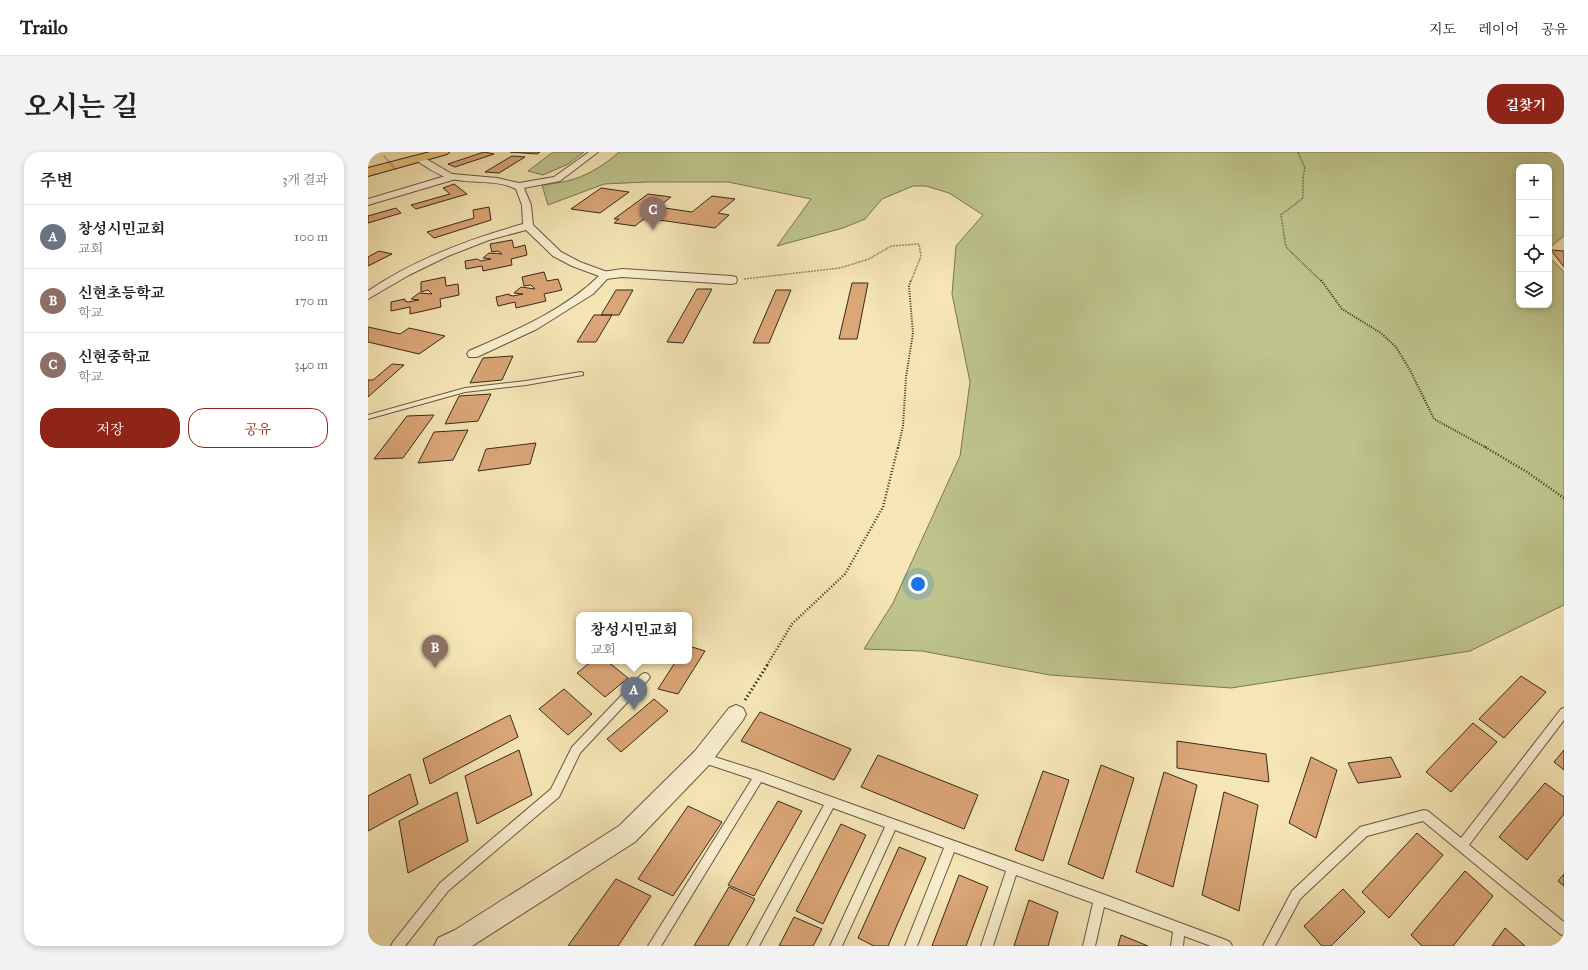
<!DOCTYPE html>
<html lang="ko">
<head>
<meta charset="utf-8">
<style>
	:root { --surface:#fff; --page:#f2f2f2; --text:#202124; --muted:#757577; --line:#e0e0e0; --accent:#8f2418 }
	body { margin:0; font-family:"IM FELL Great Primer","Noto Serif KR",serif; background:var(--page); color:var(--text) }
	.controls { position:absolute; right:12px; top:12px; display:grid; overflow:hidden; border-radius:8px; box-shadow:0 2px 6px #0003 }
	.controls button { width:36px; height:36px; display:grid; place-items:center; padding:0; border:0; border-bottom:1px solid var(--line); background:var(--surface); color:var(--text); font:20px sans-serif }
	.you { position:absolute; left:550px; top:432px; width:14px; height:14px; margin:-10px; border:3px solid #fff; border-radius:50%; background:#1a73e8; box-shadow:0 0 0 6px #1a73e833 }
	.badge { display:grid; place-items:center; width:26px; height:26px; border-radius:50%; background:var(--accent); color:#fff; font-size:13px; font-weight:700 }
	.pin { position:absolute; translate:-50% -33px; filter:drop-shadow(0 1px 2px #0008) }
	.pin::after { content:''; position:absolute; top:21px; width:14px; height:12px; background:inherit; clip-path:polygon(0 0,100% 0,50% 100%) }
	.popup { position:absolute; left:208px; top:460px; width:116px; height:52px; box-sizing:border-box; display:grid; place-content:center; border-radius:8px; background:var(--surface); filter:drop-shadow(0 1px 3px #0005); font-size:13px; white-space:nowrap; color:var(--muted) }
	.popup b { font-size:15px; color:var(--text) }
	.popup::after { content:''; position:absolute; left:50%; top:100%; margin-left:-8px; border:8px solid transparent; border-top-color:var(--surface) }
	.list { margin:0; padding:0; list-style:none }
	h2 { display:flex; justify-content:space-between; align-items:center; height:52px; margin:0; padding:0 16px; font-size:17px }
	h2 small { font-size:13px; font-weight:400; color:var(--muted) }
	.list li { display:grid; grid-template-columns:26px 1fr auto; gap:12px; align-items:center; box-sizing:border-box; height:64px; padding:0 16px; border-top:1px solid var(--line) }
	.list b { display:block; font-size:15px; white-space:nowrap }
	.list p { margin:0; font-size:13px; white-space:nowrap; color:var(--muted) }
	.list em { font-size:13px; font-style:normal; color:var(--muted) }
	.actions { display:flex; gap:8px; padding:12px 16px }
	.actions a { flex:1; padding:9px 0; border:1px solid var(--accent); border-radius:16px; text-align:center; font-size:14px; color:var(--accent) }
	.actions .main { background:var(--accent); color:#fff }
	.icon { flex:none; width:22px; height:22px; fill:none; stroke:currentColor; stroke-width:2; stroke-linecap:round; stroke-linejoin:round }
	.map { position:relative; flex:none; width:1196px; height:794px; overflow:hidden; border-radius:16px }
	header { display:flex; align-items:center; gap:24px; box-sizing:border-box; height:56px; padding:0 20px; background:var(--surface); border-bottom:1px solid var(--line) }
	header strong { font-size:19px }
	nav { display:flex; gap:22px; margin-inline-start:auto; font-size:14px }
	.intro { display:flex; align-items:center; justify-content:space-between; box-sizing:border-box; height:96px; padding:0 24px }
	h1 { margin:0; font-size:28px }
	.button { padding:10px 18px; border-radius:16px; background:var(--accent); color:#fff; font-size:14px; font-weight:700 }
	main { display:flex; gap:24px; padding:0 24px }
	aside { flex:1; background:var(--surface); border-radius:16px; box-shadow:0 2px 6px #0003 }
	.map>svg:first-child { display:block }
	.green { fill:#bec48c; stroke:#7b7653 }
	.building { fill:#dba678; stroke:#38291a }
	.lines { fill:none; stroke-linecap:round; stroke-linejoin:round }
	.service-casing { stroke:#685841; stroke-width:2 }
	.minor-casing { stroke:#685841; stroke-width:2 }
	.tertiary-casing { stroke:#685841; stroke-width:2 }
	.primary-casing { stroke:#38291a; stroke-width:2 }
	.path-far3 { stroke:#38291a; stroke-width:1.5; stroke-dasharray:0.5 1; stroke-linecap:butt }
	.path-far2 { stroke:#38291a; stroke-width:2; stroke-dasharray:1 1.5; stroke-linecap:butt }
	.path-far1 { stroke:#38291a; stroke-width:2.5; stroke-dasharray:1 2; stroke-linecap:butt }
	.path { stroke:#38291a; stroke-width:3; stroke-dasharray:1.5 2.5; stroke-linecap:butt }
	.service { fill:#f9efd0; fill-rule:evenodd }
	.minor { fill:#f9efd0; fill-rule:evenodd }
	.tertiary { fill:#f9efd0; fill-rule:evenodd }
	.primary { fill:#ebc37b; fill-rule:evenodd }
	.path-bridge { stroke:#38291a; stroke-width:1.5; stroke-dasharray:0.5 1; stroke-linecap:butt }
</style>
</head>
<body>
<header>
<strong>Trailo</strong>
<nav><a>지도</a><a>레이어</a><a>공유</a></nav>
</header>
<div class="intro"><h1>오시는 길</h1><a class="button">길찾기</a></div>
<main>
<aside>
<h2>주변<small>3개 결과</small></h2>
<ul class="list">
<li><span class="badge" style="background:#6b7280">A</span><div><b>창성시민교회</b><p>교회</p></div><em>100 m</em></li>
<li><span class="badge" style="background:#8d6e63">B</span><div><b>신현초등학교</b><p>학교</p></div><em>170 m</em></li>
<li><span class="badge" style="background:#8d6e63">C</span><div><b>신현중학교</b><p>학교</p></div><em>340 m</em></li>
</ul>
<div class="actions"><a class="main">저장</a><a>공유</a></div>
</aside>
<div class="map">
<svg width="1196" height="794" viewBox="0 0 1196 794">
	<rect width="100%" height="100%" fill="#f6e6b6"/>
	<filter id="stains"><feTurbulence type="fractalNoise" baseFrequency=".005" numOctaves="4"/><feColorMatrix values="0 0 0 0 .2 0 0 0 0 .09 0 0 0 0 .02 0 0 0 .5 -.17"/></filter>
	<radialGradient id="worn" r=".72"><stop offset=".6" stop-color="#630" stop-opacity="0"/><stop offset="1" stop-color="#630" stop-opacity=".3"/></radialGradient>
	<path class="green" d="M185,0H216L200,12L175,23L160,19Z
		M251,0H1196V84L1181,96V15H1151V153H1181V105L1196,120V453L1102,499L863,536L682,523L554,499L496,497L525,451L592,304L602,230L584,142L588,94L615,63L581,41L558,34H545L514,47L497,67L475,76L409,94L443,47L360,30H279L236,32L180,53L174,33C182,32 191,31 199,29C217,25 237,13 251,0Z"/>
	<path class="building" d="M116,0L126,2L87,15L80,12Z
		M142,0H172L169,2Z
		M144,4L157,5L131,21L117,20Z
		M86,32L99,42L48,57L43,53L82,42L75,36Z
		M233,36L261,40L232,61L203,57Z
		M280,42L303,45L290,55L324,60L344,44L367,47L350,61L361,63L347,76L277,66L267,74L246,71L251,67H246Z
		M121,55L123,68L66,86L59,80L106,66L105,58Z
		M28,56L33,61L0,71V64Z
		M144,88L146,96L157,93L159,103L143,107L144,113L115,119L114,114L98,117L97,109L109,107L113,109L123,107L115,106L121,101L134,102L130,99L124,100L122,92Z
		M1183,98L1196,99V115Z
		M11,99L24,102L0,114V105Z
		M176,120L179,129L190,127L194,138L176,142L178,149L148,156L147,150L130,154L128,145L141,142V143L145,144L155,142L146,141L153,135L167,137L163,133L156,134L154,125Z
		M77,125L78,134L90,132L91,143L72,147L73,155L42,162V155L23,159V150L37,147V149L40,150L51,148L43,147L51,141L64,142L60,138L53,140V130Z
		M484,131H500L489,187H471Z
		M329,137H344L315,191L299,190Z
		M248,138H265L251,163H233Z
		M408,138H423L401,191H385Z
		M226,163H244L228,190H209Z
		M0,175L32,182L41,176L77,184L51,202L0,190Z
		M145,204L134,228L102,231L115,206Z
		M24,212L36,213L0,245V228H5Z
		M123,242L110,269L77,272L91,244Z
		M66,263L35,306L6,307L39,264Z
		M100,278L85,308L50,311L66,280Z
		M168,291L162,312L110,319L118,297Z
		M321,494L337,499L310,542L290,537L308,509H321Z
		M224,509H239L260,526L237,545L209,521Z
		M1153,524L1178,540L1136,586L1111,567Z
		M196,537L224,562L200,583L171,557Z
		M286,547L300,559L253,600L239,587Z
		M392,560L483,597L466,628L373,589Z
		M142,563L150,585L62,632L55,607Z
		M1105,571L1129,590L1083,640L1058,620Z
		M809,589L898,602L901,630L809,616Z
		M151,598L164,643L109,672L97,624Z
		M1196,598V618L1186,610Z
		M510,603L610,643L596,677L493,635Z
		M943,605L969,618L948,686L921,671Z
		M1023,605L1033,625L990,631L980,611Z
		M733,613L766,626L735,727L700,712Z
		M675,619L701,628L675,709L647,698Z
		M796,620L829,633L805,735L768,720Z
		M42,622L50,652L0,679V644Z
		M1177,631L1196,645V662L1159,708L1131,685Z
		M89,640L100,689L40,721L31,669Z
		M856,640L890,653L871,759L834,743Z
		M410,649L434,659L386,744L360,733Z
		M320,654L354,670L305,744L270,727Z
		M473,672L498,683L455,772L428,759Z
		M1049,681L1075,703L1021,766L994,740Z
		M531,695L558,706L520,794H506L490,786Z
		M1097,719L1125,744L1085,794H1054L1043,783Z
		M1196,722V734L1190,729Z
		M591,723L620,735L598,794H564Z
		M248,727L283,744L250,794H200Z
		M361,735L387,747L360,794H326Z
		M975,737L997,760L963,794H954L936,774Z
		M661,748L690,760L680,794H646Z
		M426,765L454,777L445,794H411Z
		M1137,776L1157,794H1124Z
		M753,783L780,794H750Z"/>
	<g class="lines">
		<defs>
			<path id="service" d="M213,220L215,221V223L158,233L97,240L0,267V263L97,236L158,229Z
				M277,521L280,522L282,525L280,528L212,601L191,645L80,739L37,794H23L25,790L72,731L183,637L204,595L274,522Z
				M1196,556V568L1101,693L1196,770V784L1192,782L1055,669L999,684L932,747L907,794H895L924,739L992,675L1056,658L1060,659L1093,686L1193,557Z
				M334,601L391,619L732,741L858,788L862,790L864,794H843L816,784L815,794H803L805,780L736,755L727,794H715L725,751L648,723L625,794H613L638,719L586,700L549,794H537L576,696L527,678L474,794H462L517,675L465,656L391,794H379L456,653L393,630L293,794H280L384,627L330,609L329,606L330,603Z"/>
			<path id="minor" d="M221,0H230L192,29L156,36L163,53L165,73L193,100L212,110L242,121L243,123L225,142L169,177L109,205H101L99,202L101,199C146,179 195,159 231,124L204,114L185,104L158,78L121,88L80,104L41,123L0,147V139C48,107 100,87 155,72L154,53L148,37C129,27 105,32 84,27C71,24 60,16 49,9L48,7L49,5H55L84,22L129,26L151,31L186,25Z
				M368,553L375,556L378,562L375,568L341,613L267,690L104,794H66L70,786L87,778L251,674L327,599L361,556Z"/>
			<path id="tertiary" d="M84,22L88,23L89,25L88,27L0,53V47Z
				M254,117L363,124L368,125L369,128L368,131L363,132L254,125L238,127L234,126L232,123L234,120Z"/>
			<path id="primary" d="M62,0H81L79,2L0,24V16Z"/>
		</defs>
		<use href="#service" class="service-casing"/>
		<use href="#minor" class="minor-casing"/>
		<use href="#tertiary" class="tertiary-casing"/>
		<use href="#primary" class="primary-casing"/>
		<path class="path-far3" d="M930,0L937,16L935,25V46L913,63L918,95L953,129
			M376,127L472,116L501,107L523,94L551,92L553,104L543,129"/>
		<path class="path-far2" d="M953,128L974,157L1013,181L1028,195L1042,218L1066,267L1119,296
			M530,296L535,274L538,225L545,181L541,134L543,128"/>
		<path class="path-far1" d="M1117,295L1159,320L1196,346
			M399,513L424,472L477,422L515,355L530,295"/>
		<path class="path" d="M377,548L400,512"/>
		<use href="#service" class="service"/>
		<use href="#minor" class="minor"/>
		<use href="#tertiary" class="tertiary"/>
		<use href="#primary" class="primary"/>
		<path class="path-bridge" d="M16,4L28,18"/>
	</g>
	<rect width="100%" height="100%" filter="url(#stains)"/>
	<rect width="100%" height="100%" fill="url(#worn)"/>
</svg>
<div class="controls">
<button>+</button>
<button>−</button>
<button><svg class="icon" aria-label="locate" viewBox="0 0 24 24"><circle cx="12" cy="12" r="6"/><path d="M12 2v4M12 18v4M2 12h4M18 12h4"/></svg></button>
<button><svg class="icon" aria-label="layers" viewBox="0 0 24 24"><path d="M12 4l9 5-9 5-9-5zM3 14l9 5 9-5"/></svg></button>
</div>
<div class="you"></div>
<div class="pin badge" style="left:266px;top:558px;background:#6b7280">A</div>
<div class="popup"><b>창성시민교회</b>교회</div>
<div class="pin badge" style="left:67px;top:516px;background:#8d6e63">B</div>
<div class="pin badge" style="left:285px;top:78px;background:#8d6e63">C</div>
</div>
</main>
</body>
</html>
